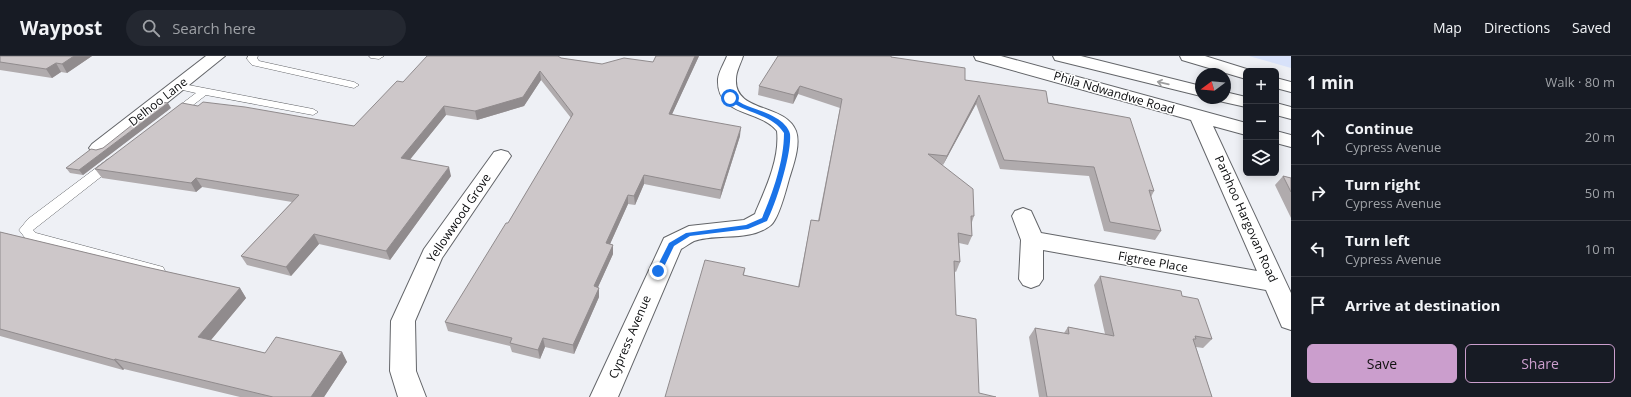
<!DOCTYPE html>
<html lang="en">
<head>
<meta charset="utf-8">
<style>
	:root { --surface:#171b24; --page:#242831; --text:#f1f3f6; --muted:#9ea1a6; --line:#363941; --accent:#cb9ecd }
	body { margin:0; font-family:"Open Sans",sans-serif; background:var(--page); color:var(--text) }
	.controls { position:absolute; right:12px; top:12px; display:grid; overflow:hidden; border-radius:6px; box-shadow:0 2px 10px #0003 }
	.controls button { width:36px; height:36px; display:grid; place-items:center; padding:0; border:0; border-bottom:1px solid var(--line); background:var(--surface); color:var(--text); font:20px sans-serif }
	.compass { position:absolute; left:1195px; top:12px; width:36px; height:36px; border-radius:50%; background:var(--surface); box-shadow:0 2px 10px #0003; rotate:254deg }
	.stop { position:absolute; width:12px; height:12px; margin:-9px; border:3px solid #1a73e8; border-radius:50%; background:#fff }
	.stop.end { background:#1a73e8; border-color:#fff; box-shadow:0 1px 4px #0008 }
	.list { margin:0; padding:0; list-style:none }
	h2 { display:flex; justify-content:space-between; align-items:center; height:52px; margin:0; padding:0 16px; font-size:17px }
	h2 small { font-size:13px; font-weight:400; color:var(--muted) }
	.list li { display:grid; grid-template-columns:26px 1fr auto; gap:12px; align-items:center; box-sizing:border-box; height:56px; padding:0 16px; border-top:1px solid var(--line) }
	.list b { display:block; font-size:15px; white-space:nowrap }
	.list p { margin:0; font-size:13px; white-space:nowrap; color:var(--muted) }
	.list em { font-size:13px; font-style:normal; color:var(--muted) }
	.actions { display:flex; gap:8px; padding:12px 16px }
	.actions a { flex:1; padding:9px 0; border:1px solid var(--accent); border-radius:6px; text-align:center; font-size:14px; color:var(--accent) }
	.actions .main { background:var(--accent); color:#111 }
	.icon { flex:none; width:22px; height:22px; fill:none; stroke:currentColor; stroke-width:2; stroke-linecap:round; stroke-linejoin:round }
	.map { position:relative; flex:none; width:1291px; height:341px; overflow:hidden }
	header { display:flex; align-items:center; gap:24px; box-sizing:border-box; height:56px; padding:0 20px; background:var(--surface); border-bottom:1px solid var(--line) }
	header strong { font-size:19px }
	nav { display:flex; gap:22px; margin-inline-start:auto; font-size:14px }
	.search { width:280px; height:36px; background:var(--page); display:flex; align-items:center; gap:10px; box-sizing:border-box; padding:0 14px; border-radius:22px; color:var(--muted); font-size:15px }
	main { display:flex }
	aside { flex:1; background:var(--surface) }
	.map>svg:first-child { display:block }
	.green { fill:#d8e2fa }
	.lines { fill:none; stroke-linecap:round; stroke-linejoin:round }
	.lane-casing { stroke:#636569; stroke-width:1 }
	.street-casing { stroke:#636569; stroke-width:2 }
	.secondary-casing { stroke:#636569; stroke-width:2 }
	.lane { fill:#fff; fill-rule:evenodd }
	.street { fill:#fff; fill-rule:evenodd }
	.secondary { fill:#fff; fill-rule:evenodd }
	.wall { fill:#b0abad }
	.shaded-wall { fill:#908b8d }
	.building { fill:#cdc7c9; stroke:#908b8d }
	.oneway { stroke:#9d9d9e }
	.route { fill:#1a73e8 }
	.labels { text-anchor:middle; stroke-width:3; stroke-linejoin:round; paint-order:stroke }
	.street-label { font-size:12px; fill:#0a0b0d; stroke:#fff }
</style>
</head>
<body>
<header>
<strong>Waypost</strong>
<div class="search"><svg class="icon" aria-label="search" viewBox="0 0 24 24"><circle cx="10" cy="10" r="6"/><path d="M15 15l6 6"/></svg>Search here</div>
<nav><a>Map</a><a>Directions</a><a>Saved</a></nav>
</header>
<main>
<div class="map">
<svg width="1291" height="341" viewBox="0 0 1291 341">
	<rect width="100%" height="100%" fill="#eef0f5"/>
	<path class="green" d="M1249,0H1291V12Z"/>
	<g class="lines">
		<defs>
			<path id="lane" d="M248,0H258L257,2L259,5L354,26L359,29L354,32L252,9L247,3Z
				M369,0H384L379,3L371,2Z
				M178,27L313,53L318,56L313,59L206,39L179,60H171L170,58L171,56L196,37L174,32L173,30L174,28Z
				M112,102L118,106L116,109L33,174L36,177L163,211L165,215L163,219L158,220L26,183L19,174L28,163L108,103Z"/>
			<path id="street" d="M206,0H225L106,96L99,98L92,96L89,92L92,88Z
				M727,0H743C741,7 736,15 736,23C734,57 785,47 796,75C801,89 793,110 789,123C786,134 779,162 771,169C750,186 719,177 694,185C690,187 685,191 681,193L618,341H590L664,182L689,170L744,164L755,158L756,155C766,132 780,102 777,75C760,53 716,61 718,23C719,15 724,8 727,0Z
				M974,0H1001L1246,67V79L1213,70L1291,237V274L1282,271L1266,234L1043,194V223L1039,229L1031,232L1023,229L1019,223L1021,184L1012,160L1015,155L1023,152L1031,155L1041,177L1257,215L1191,64L976,4Z
				M1276,75L1291,79V91L1276,87Z
				M501,94L508,96L511,100L442,202L415,265L416,315L426,341H398L390,315L391,265L424,193L494,96Z"/>
			<path id="secondary" d="M1053,0H1081L1201,30V40L1055,4Z
				M1180,0H1205L1253,15H1246V23L1182,4Z
				M1276,22L1291,26V36L1276,32Z
				M1225,36L1246,41V51L1219,45L1217,42H1225Z
				M1276,47L1291,51V63L1276,59Z"/>
		</defs>
		<use href="#lane" class="lane-casing"/>
		<use href="#street" class="street-casing"/>
		<use href="#secondary" class="secondary-casing"/>
		<use href="#lane" class="lane"/>
		<use href="#street" class="street"/>
		<use href="#secondary" class="secondary"/>
	</g>
	<path class="wall" d="M0,0H92L67,17L61,16L52,22L0,14Z
		M656,0H699L672,58L740,80L720,143L644,128L635,149L628,148L610,188L613,189V198L598,231L599,241L574,298L545,291L540,303L512,296L510,290L448,275L445,266L508,167L571,62L541,24L524,50L477,64L446,59L410,103L451,120L390,204L319,188L291,220L247,209L241,200L292,146L202,131L196,136L102,122L95,113L198,50L354,70L403,26L561,2L602,8L653,6Z
		M891,1L965,24L1048,47L1154,135L1151,141L1161,175L1155,184L1104,175L1089,120L1000,113L976,48L943,109L941,108L974,160L972,166V180L968,189L959,187L960,206L956,216L954,215L665,341L745,212L744,219L798,231L811,164L818,165L840,52L798,38L793,48L758,39L759,30Z
		M171,52L83,119L70,117L66,112L96,94L103,92Z
		M1283,120L1291,122V162L1275,129Z
		M0,176L146,211L240,232L246,242L211,284L265,297L342,296L347,306L324,341H240L124,313L123,314L0,280Z
		M1100,220L1182,240L1212,283L1203,292L1196,291L1212,341H1039L1029,281L1035,272L1064,277L1068,271L1105,278L1094,229Z"/>
	<path class="shaded-wall" d="M74,0H92L67,17L62,8Z
		M695,0H699L668,67L669,58Z
		M56,7L61,16L52,22L46,13Z
		M540,15L541,24L524,50L477,64L475,55Z
		M800,30L798,38L793,48L794,39Z
		M979,39L976,48L943,109L947,100Z
		M168,47L171,52L83,119L79,114Z
		M444,50L446,59L404,111L401,102Z
		M741,71L740,80L720,143L721,134Z
		M449,111L451,120L390,204L386,195Z
		M644,119V128L635,149L634,140Z
		M196,122L202,131L196,136L191,127Z
		M628,139V148L606,197V187Z
		M314,178L319,188L291,220L286,211Z
		M613,189V198L594,240V230Z
		M240,232L246,242L205,291L198,281Z
		M599,232V241L574,298L573,289Z
		M543,282L545,291L540,303L538,294Z
		M342,296L347,306L324,341H311Z
		M115,303L124,313L123,314L114,304Z"/>
	<path class="building" d="M0,0H74L62,8L56,7L46,13L0,6Z
		M427,0H558L561,2L602,8L624,2L653,6L656,0H695L669,58L741,71L721,134L644,119L634,140L628,139L606,187L613,189L594,230L599,232L573,289L543,282L538,294L510,287L512,282L445,266L506,167H508L573,58L540,15L523,41L475,55L444,50L401,102L449,111L386,195L314,178L286,211L241,200L299,139L196,122L191,127L95,113L182,47L198,50L203,46L245,51L354,70L397,25L403,26Z
		M778,0H891V1L965,12V24L1046,35L1048,47L1130,62L1154,135L1149,134L1161,175L1110,166L1094,111L1004,104L979,39L947,100L928,98L973,133L974,160H971L972,180L958,177L960,206L954,205L956,259L976,263L979,337L996,341H665L705,204L745,212L743,219L799,231L811,164L819,165L842,43L800,30L794,39L759,30Z
		M161,46L168,47L79,114L66,112L91,93L96,94L103,92Z
		M1283,120L1291,122V136Z
		M0,176L146,211L240,232L198,281L265,297L276,281L342,296L311,341H273L115,303L114,304L0,273Z
		M1100,220L1181,235L1182,240L1198,243L1212,283L1195,280L1196,283H1193L1212,341H1047L1035,272L1069,278L1068,271L1114,280Z"/>
	<defs><path id="oneway-shaft" d="M-6 0H5M1.5-3L5.5 0L1.5 3" fill="none" stroke-width="1.6" stroke-linecap="round" stroke-linejoin="round"/></defs>
	<use class="oneway" href="#oneway-shaft" transform="translate(1163 27) rotate(-167)"/>
	<path class="route" d="M728,41H732C745,52 762,53 776,62C782,65 789,72 790,78C792,97 776,148 767,165L748,173L690,180L674,190L661,217H656L655,215L669,187L686,177L746,169L762,162C773,136 784,105 784,77C771,57 745,58 728,43Z"/>
	<g class="labels">
		<g class="street-label">
			<text transform="translate(1114 37) rotate(16)" y="4">Phila Ndwandwe Road</text>
			<text transform="translate(158 46) rotate(-38)" y="4">Delhoo Lane</text>
			<text transform="translate(459 162) rotate(-56)" y="4">Yellowwood Grove</text>
			<text transform="translate(1246 163) rotate(66)" y="4">Parbhoo Hargovan Road</text>
			<text transform="translate(1153 206) rotate(10)" y="4">Figtree Place</text>
			<text transform="translate(630 281) rotate(-67)" y="4">Cypress Avenue</text>
		</g>
	</g>
</svg>
<div class="controls">
<button>+</button>
<button>−</button>
<button><svg class="icon" aria-label="layers" viewBox="0 0 24 24"><path d="M12 4l9 5-9 5-9-5zM3 14l9 5 9-5"/></svg></button>
</div>
<svg class="compass" viewBox="-18 -18 36 36"><path d="M0-13l5 13h-10z" fill="#e53935"/><path d="M0 13l5-13h-10z" fill="#9ea1a6"/></svg>
<div class="stop" style="left:730px;top:42px"></div>
<div class="stop end" style="left:658px;top:215px"></div>
</div>
<aside>
<h2>1 min<small>Walk · 80 m</small></h2>
<ul class="list">
<li><svg class="icon" aria-label="ahead" viewBox="0 0 24 24"><path d="M12 20V5M6 11l6-6 6 6"/></svg><div><b>Continue</b><p>Cypress Avenue</p></div><em>20 m</em></li>
<li><svg class="icon" aria-label="right" viewBox="0 0 24 24"><path d="M7 20v-9h11M14 6l5 5-5 5"/></svg><div><b>Turn right</b><p>Cypress Avenue</p></div><em>50 m</em></li>
<li><svg class="icon" aria-label="left" viewBox="0 0 24 24"><path d="M17 20v-9H6M10 6l-5 5 5 5"/></svg><div><b>Turn left</b><p>Cypress Avenue</p></div><em>10 m</em></li>
<li><svg class="icon" aria-label="arrive" viewBox="0 0 24 24"><path d="M6 21V4h12l-3 4 3 4H6"/></svg><div><b>Arrive at destination</b></div></li>
</ul>
<div class="actions"><a class="main">Save</a><a>Share</a></div>
</aside>
</main>
</body>
</html>
